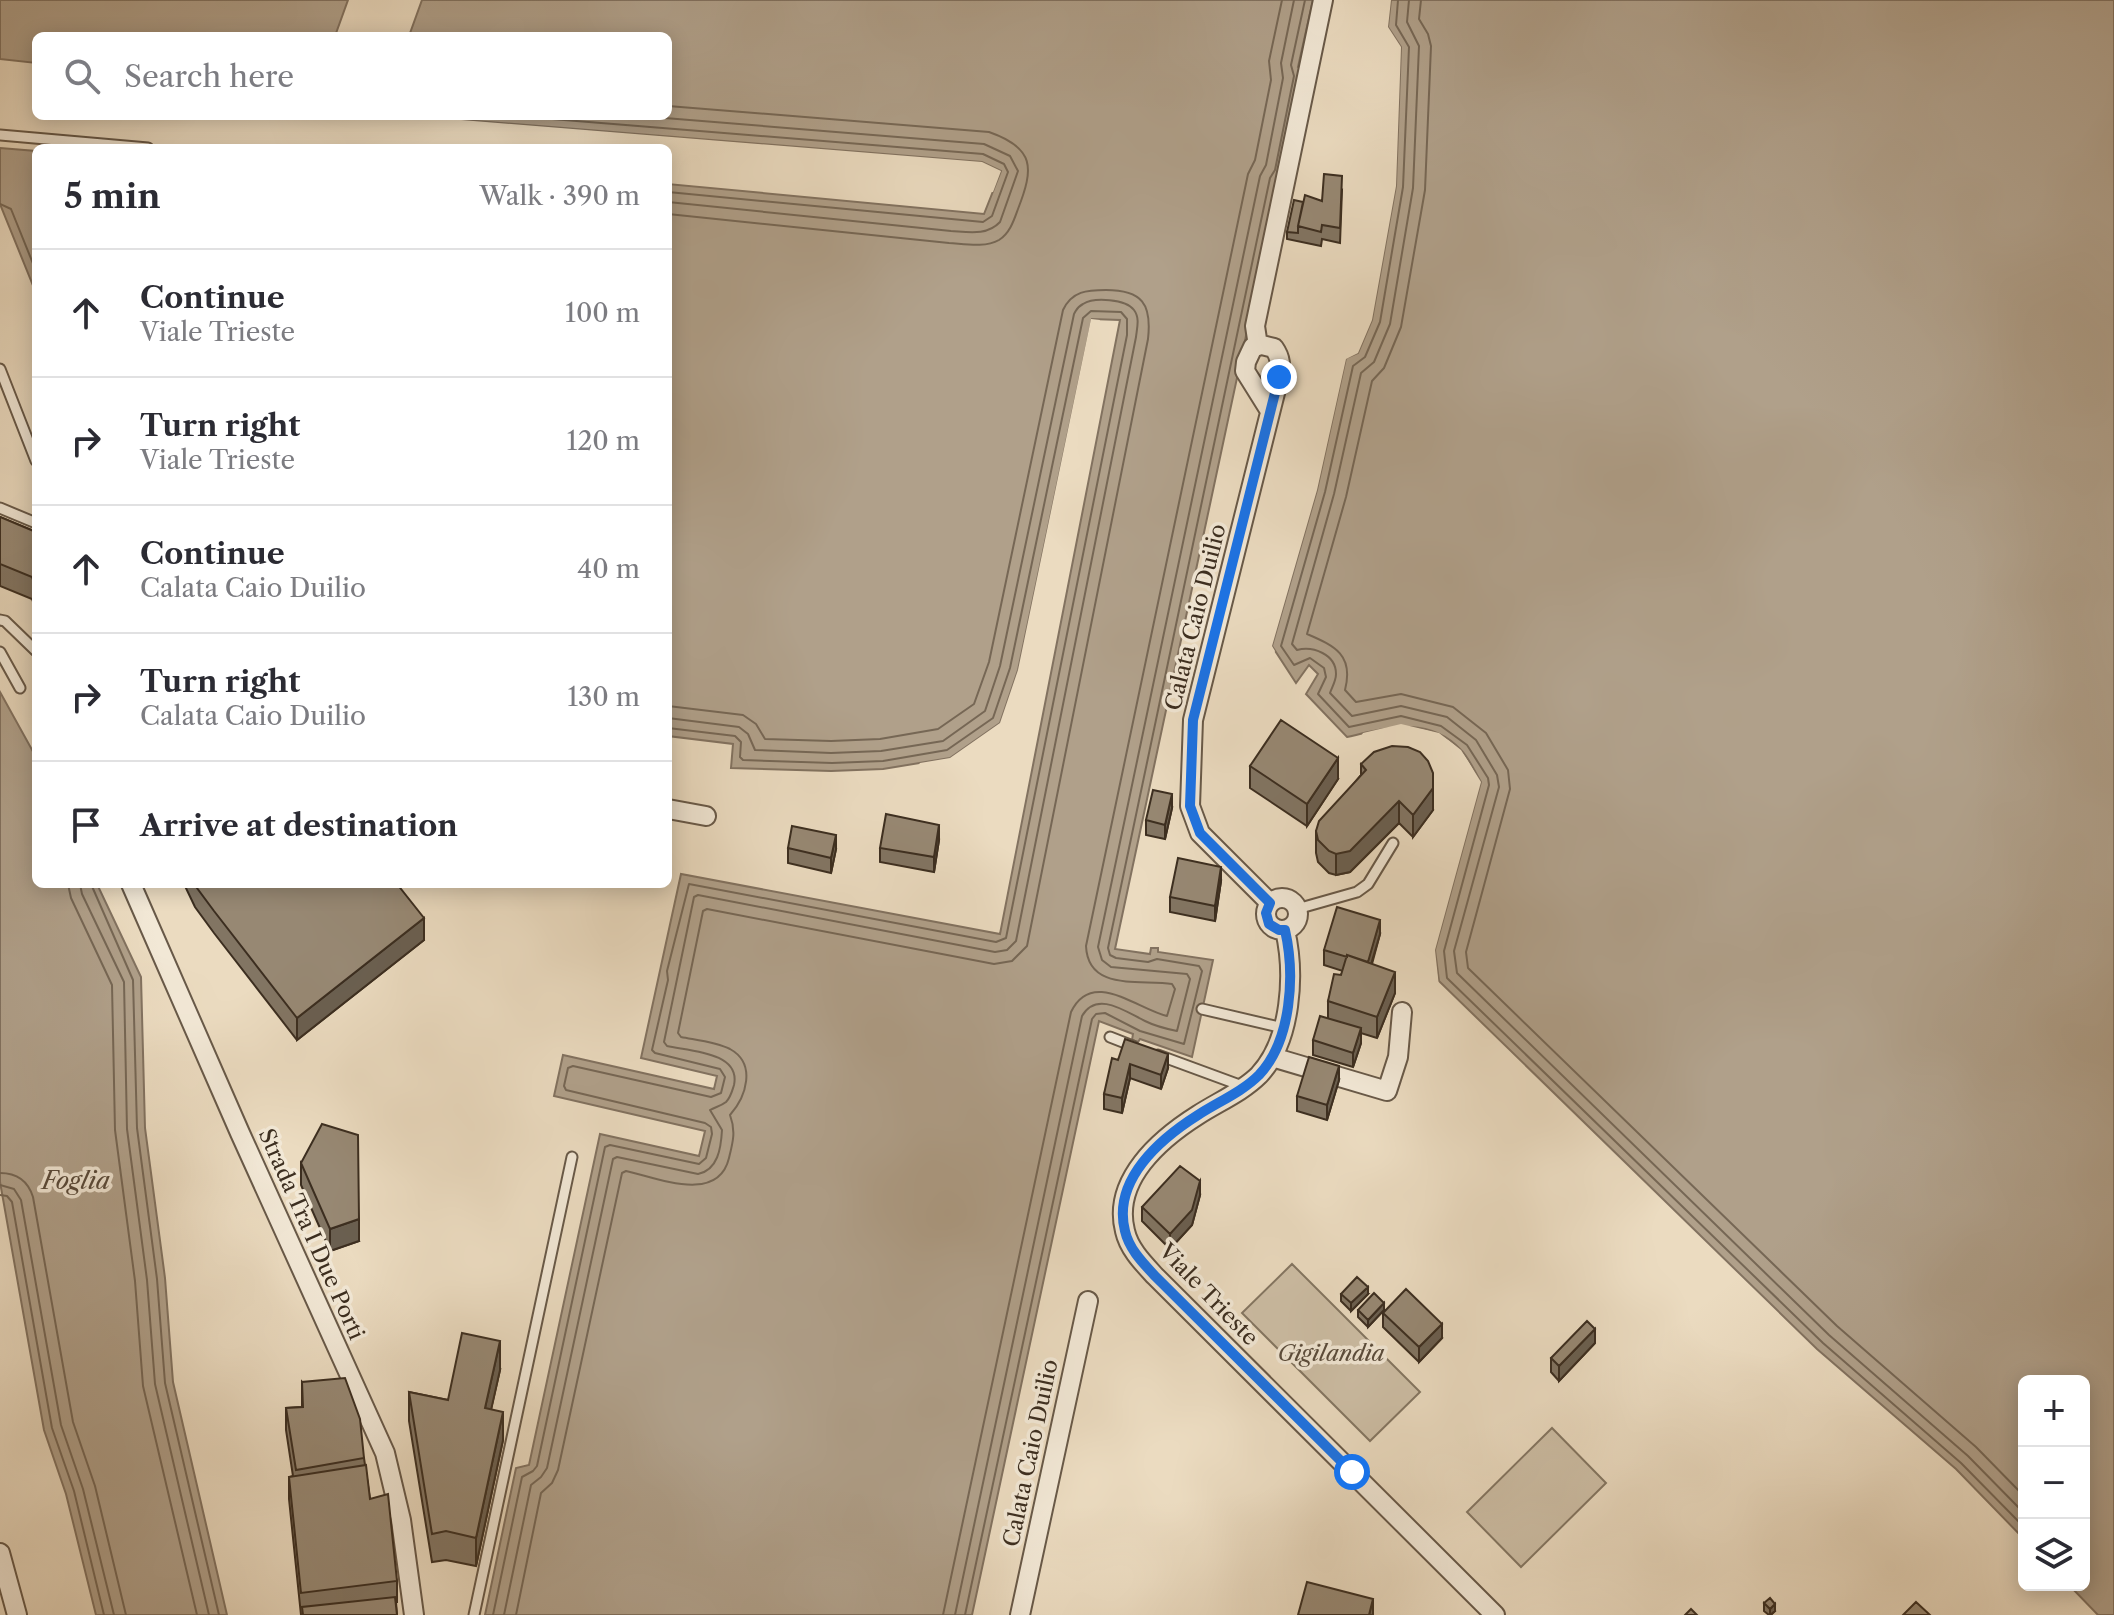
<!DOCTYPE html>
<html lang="en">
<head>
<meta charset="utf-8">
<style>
	:root { --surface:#fff; --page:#f2f2f3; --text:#2b2b33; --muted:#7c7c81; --line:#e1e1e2 }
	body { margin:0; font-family:"Libre Caslon Text",serif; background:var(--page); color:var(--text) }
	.controls { position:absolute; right:24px; bottom:24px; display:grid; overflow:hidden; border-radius:12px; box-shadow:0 4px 20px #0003 }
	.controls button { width:72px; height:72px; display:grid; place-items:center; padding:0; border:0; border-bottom:2px solid var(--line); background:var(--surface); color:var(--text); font:40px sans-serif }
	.stop { position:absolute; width:24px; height:24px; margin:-18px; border:6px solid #1a73e8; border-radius:50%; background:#fff }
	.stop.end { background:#1a73e8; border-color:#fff; box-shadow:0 2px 8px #0008 }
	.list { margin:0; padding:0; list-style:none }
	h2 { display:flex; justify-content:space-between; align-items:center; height:104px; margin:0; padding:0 32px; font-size:34px }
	h2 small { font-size:26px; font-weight:400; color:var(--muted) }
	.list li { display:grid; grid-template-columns:52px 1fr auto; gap:24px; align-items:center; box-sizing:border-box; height:128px; padding:0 32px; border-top:2px solid var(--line) }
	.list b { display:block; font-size:30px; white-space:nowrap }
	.list p { margin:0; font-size:26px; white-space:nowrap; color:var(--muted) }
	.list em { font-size:26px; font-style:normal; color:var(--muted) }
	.icon { flex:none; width:44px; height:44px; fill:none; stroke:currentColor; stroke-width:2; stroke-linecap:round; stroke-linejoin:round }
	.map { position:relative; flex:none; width:2114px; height:1615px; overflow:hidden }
	.search { position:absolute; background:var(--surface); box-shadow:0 4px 20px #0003; left:32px; top:32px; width:640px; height:88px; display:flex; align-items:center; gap:20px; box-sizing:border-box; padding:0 28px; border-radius:12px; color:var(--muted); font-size:30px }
	.panel { position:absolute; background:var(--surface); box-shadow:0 4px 20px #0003; left:32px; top:144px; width:640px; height:744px; border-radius:12px }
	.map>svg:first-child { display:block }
	.green { fill:#cdbea5; stroke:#847662; stroke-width:2 }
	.water { fill:#b0a08a; stroke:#827260; stroke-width:2 }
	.pier { fill:#ebdbc0 }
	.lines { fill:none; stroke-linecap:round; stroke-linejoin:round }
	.shore { stroke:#766755; stroke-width:2 }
	.lane-casing { stroke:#685948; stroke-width:13 }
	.street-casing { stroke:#685948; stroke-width:22 }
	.lane { stroke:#f2e8d6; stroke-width:9 }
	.street { stroke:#f2e8d6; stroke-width:18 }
	.wall { fill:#827563; stroke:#3c2e20; stroke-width:2 }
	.shaded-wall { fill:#6a5f50; stroke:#3c2e20; stroke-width:2 }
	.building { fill:#978873; stroke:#3c2e20; stroke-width:2 }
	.route { stroke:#1a73e8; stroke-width:10 }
	.labels { text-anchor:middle; stroke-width:7; stroke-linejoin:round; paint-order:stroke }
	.street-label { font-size:22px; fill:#3c2e20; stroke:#f2e8d6 }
	.park-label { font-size:22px; font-style:italic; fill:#594b3b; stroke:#f2e8d6 }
	.water-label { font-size:24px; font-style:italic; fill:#594a3a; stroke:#f2e8d6 }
</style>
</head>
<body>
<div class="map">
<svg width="2114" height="1615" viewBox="0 0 2114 1615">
	<rect width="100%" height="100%" fill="#ebdbc0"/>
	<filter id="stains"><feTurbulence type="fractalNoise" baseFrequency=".0025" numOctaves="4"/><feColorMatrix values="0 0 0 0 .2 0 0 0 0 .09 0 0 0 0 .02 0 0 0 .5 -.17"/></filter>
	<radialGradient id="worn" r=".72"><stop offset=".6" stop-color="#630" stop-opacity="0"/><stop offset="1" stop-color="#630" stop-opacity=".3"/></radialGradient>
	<path class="green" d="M1292,1264L1420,1392L1370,1441L1242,1313Z
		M1552,1428L1606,1483L1521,1567L1467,1512Z"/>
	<path class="water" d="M0,0H348L335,36H36V63L0,59Z
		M422,0H1313L1298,67L1303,69L1115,949L1150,954L1151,948H1158V952L1213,960L1192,1057L1140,1039L1138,1042L1132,1040L1133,1034L1099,1021L972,1615H485L516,1468L529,1465L600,1134L699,1156L705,1131L554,1096L563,1055L714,1089L717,1076L641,1058L681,874L1000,934L1120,320L1092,319L1018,670L1000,723L950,758L883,769L831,771L731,768L733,744L668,736V184L984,214L1001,171L982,162L416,116H668V36H409Z
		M1391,0H2114V1615H2098L2069,1585H2084V1381H2024V1539L1956,1469L1817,1349L1439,981L1435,950L1481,782C1475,772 1469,758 1461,750C1428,715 1387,728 1347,737L1306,694L1318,674L1309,665L1296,683L1272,646L1317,490L1346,358L1358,353L1372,320L1396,186L1401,47L1388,27Z
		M0,148L36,151V293L0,204Z
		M0,692L36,757V884H97L141,977L145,1128L165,1278L173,1382L227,1615H96L66,1494L44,1430L0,1182Z"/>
	<path class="pier" d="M1387,0H1391L1388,27L1401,47L1396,186L1372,320L1358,353L1346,359L1317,490L1272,646L1275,651L1273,656L1268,645L1313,489L1342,357L1355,350L1368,319L1392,185L1397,48L1384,27Z
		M412,116L982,162L1001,171L993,192H988L996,173L981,166L415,120Z
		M1091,319L1100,320L1099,324L1094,323L1022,671L1004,724L952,761L917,767L920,763L950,758L1000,723L1018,670Z
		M1401,724L1439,733L1461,750L1481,782L1435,950L1439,987L1435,982L1431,950L1477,783L1458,753L1437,737L1401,729L1360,738L1363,733Z"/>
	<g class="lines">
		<path class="shore" d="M1398,0L1396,25L1409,47L1403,187L1380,322L1365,357L1353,366L1325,492L1281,646L1294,665L1310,658L1324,668L1326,677L1318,694L1349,727L1401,716L1441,726L1467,745L1488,778L1489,785L1444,951L1447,978L1823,1343L1961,1463L2024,1527
			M1409,0L1407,22L1419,46L1413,188L1390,324L1374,362L1361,373L1334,494L1292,644L1297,650C1313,646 1336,654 1336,674C1336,681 1332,687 1330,693L1352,716L1401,706L1447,717L1476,740L1497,775L1499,787L1454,951L1457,973L1829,1335L1968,1456L2024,1513
			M1421,0L1419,19L1428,34L1431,46L1425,190L1401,327L1384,368L1372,381L1346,497L1307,634C1335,646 1354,655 1345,690L1356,702L1401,694L1453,707L1486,733L1508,770L1510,789L1466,952L1468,968L1837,1326L1976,1447L2024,1496
			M668,106L989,132C1035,148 1034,168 1018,209C1014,220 1010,233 999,240C985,248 965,244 949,243L668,214
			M515,116L983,154L1004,164L1008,172L992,216L983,222L668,192
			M640,116L984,144L1010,156L1018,171L1000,222C987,236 968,232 951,231L668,202
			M0,204L11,209L36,271
			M68,884L71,898L112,985L115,1130L135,1281L143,1386L197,1615
			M80,884L82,894L124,982L127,1129L147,1280L155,1384L209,1615
			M91,884L133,980L137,1128L157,1279L165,1383L219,1615
			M0,1173C17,1173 28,1181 33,1197L73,1422L95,1486L126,1615
			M0,1185L14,1189L21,1200L61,1425L83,1489L114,1615
			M0,1195L7,1196L12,1202L52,1428L74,1491L104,1615
			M493,1615L522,1477L533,1471L537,1466L605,1147L610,1145L699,1164L706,1158L712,1134L711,1127L705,1123L566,1090L564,1086L568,1068L573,1066L711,1097L721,1093L725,1077L720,1069L655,1053L652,1050L668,980L667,971L689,884L996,942L1006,938L1127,335V319L1121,312L1091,311L1083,318L1010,668L993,718L947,750L883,761L832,763L743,760L740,757L741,742L735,736L668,728
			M504,1615L531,1485L541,1477L547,1468L613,1159L617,1157L698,1174C718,1170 721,1148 722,1130L710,1110C715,1107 721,1106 726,1102C731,1097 732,1091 734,1085C741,1052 689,1051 667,1046L664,1042L694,897L698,895L995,952L1007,950L1016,941L1136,337C1137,328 1140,318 1134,310C1126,299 1094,297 1083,304C1077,307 1077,309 1074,314L1000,666L985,711L943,741L881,751L831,753L755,750L748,734L739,727L668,718
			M516,1615L541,1493L552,1483L558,1470L622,1173L626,1171C658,1178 718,1204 729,1158C733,1142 736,1131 730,1115C746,1097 757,1064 730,1049C716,1042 696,1040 681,1037L678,1033L703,911L707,909L994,964L1012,961L1027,946L1148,339C1152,304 1142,290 1106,290C1087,290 1072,291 1063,310L989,662L974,704L938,729L880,739L831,741L765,739L756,724L743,715L668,706
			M943,1615L1071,1012C1092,968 1137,1009 1167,1016L1175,989L1172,984C1141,979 1088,992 1086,946L1248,174L1255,160L1271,80L1269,61L1282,0
			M955,1615L1082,1016C1097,990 1126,1012 1145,1021C1155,1026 1167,1029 1177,1031L1190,979L1187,974L1111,967L1102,960L1098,947L1260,176L1266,165L1283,78L1281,63L1294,0
			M965,1615L1092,1019L1096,1014L1105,1013L1140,1031L1184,1044L1202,971L1199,966L1157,959L1148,962L1116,958L1110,955L1108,948L1270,178L1275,170L1294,76L1291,65L1305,0"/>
		<defs>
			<path id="lane" d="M0,135L148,148
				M0,369L36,461
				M0,508L36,523
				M0,620L5,621L36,651
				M0,652L20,688
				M1297,909L1357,892L1368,884L1393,843
				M1202,1009L1283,1028
				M1110,1037L1133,1046
				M1158,1055L1245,1087
				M474,1615L572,1157"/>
			<path id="street" d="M1258,346L1255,326L1323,0
				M668,809L706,816
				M131,884L240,1133L385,1453L401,1520L414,1615
				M1266 914a16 16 0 1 1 32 0a16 16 0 1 1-32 0Z
				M1270,903L1200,833L1190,806L1193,720L1279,377C1281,366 1281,358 1274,348L1262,345L1253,347L1246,362L1245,371L1270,411
				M1285,930C1295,973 1292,1040 1259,1075C1242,1092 1218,1102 1198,1115C1160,1139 1112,1180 1125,1231C1129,1249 1143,1263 1155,1276L1495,1615
				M1272,1057L1387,1091L1398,1057L1402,1012
				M0,1553L17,1615
				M1020,1615L1088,1301"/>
		</defs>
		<use href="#lane" class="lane-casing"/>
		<use href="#street" class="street-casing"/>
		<use href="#lane" class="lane"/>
		<use href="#street" class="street"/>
	</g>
	<path class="wall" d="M1342,190L1340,243L1322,239L1321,246L1287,239V232L1303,202L1322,201Z
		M0,517L36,532V610L32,599L0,586Z
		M1361,764L1433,810L1413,837L1399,823L1350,872L1336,875L1329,873L1318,862L1316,853V831L1361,775Z
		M1250,766L1338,779L1307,826L1250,788Z
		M1172,808L1165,839L1146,835V820Z
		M939,840L934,872L880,862V848Z
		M788,848L836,849L831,873L788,863Z
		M1221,881L1215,921L1170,912V897Z
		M184,884H397L424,940L297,1040L214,933L195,907Z
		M1380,934L1372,964L1395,993L1377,1038L1361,1033V1043L1353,1067L1313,1055V1040L1328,1018V1001L1343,971L1324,965V950Z
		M1118,1060L1168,1068L1161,1089L1130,1078L1122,1113L1104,1109V1094Z
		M1339,1080L1327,1120L1297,1111V1096Z
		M301,1163L359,1241L330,1251L301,1185Z
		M1200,1195L1192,1225L1170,1249L1142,1221V1207Z
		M1341,1294H1368L1351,1311L1341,1301Z
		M1358,1310H1384L1368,1327L1358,1317Z
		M1383,1313L1442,1338L1419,1362L1383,1327Z
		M1595,1343L1559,1381L1551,1372V1358Z
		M500,1370L491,1409L503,1440L476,1566L446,1560L432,1562L409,1421V1392L448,1400Z
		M302,1382L364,1458L370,1499L397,1581V1602H396L397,1615H301L289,1499V1477L293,1476L286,1430V1408L302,1407Z
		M1764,1603L1775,1611L1771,1615H1769L1764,1611Z"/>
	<path class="shaded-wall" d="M1338,758V779L1307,826V804Z
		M1433,788V810L1413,837V815Z
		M1172,794V808L1165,839V825Z
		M1399,801V823L1350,872L1336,875V854Z
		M939,825V840L934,872V857Z
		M836,835V849L831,873V858Z
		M1221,867V881L1215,921V906Z
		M424,918V940L297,1040V1018Z
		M1380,920V934L1367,978V963Z
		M1395,972V993L1377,1038V1017Z
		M1361,1028V1043L1353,1067V1053Z
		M1168,1054V1068L1161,1089V1075Z
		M1130,1064V1078L1122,1113V1098Z
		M1339,1066V1080L1327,1120V1105Z
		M1200,1181V1195L1192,1225L1170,1249V1234Z
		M359,1219V1241L330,1251V1229Z
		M1368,1287V1294L1351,1311V1303Z
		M1384,1303V1310L1368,1327V1320Z
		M1442,1324V1338L1419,1362V1347Z
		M1595,1329V1343L1559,1381V1366Z
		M500,1341V1370L485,1437V1408Z
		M503,1412V1440L476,1566V1538Z
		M1373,1599V1615H1369Z
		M1775,1604V1611L1770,1615V1609Z"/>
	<path class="building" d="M1324,174L1342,176L1340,228L1322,225L1321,232L1298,226L1305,195L1322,201Z
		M1294,200L1303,202L1298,226V233L1287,232Z
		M0,517L36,532V589L32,577L0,564Z
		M1281,720L1338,758L1307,804L1250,766Z
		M1392,746L1408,747L1420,752L1428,761L1433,773V788L1413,815L1399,801L1350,851L1336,854L1329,851L1318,840L1316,831L1319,821L1366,770L1361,764L1374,752Z
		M1153,790L1172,794L1165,825L1146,820Z
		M886,814L939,825L934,857L880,848Z
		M792,826L836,835L831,858L788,848Z
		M1178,858L1221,867L1215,906L1170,897Z
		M194,884H397L424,918L297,1018L214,911Z
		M1337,907L1380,920L1368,962L1347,955V957L1324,950Z
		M1347,955L1395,972L1377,1017L1328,1001L1334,974L1341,975Z
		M1320,1016L1361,1028L1353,1053L1313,1040Z
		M1125,1039L1168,1054L1161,1075L1130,1064L1122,1098L1104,1094L1112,1058L1118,1060Z
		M1309,1057L1339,1066L1327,1105L1297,1096Z
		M322,1124L358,1135L359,1219L330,1229L301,1163Z
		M1180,1166L1200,1181L1192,1210L1170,1234L1142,1207Z
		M1357,1277L1368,1287L1351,1303L1341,1294Z
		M1406,1289L1442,1324L1419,1347L1383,1313Z
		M1374,1293L1384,1303L1368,1320L1358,1310Z
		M1587,1321L1595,1329L1559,1366L1551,1358Z
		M462,1333L500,1341L485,1408L503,1412L476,1538L446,1531L432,1534L409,1392L448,1400Z
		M345,1378L360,1419L364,1458L296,1470L286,1408L303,1407L302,1382Z
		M366,1465L370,1499L388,1494L397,1581L301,1593L289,1477Z
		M1307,1582L1373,1599L1369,1615H1298Z
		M395,1597L397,1615H303L302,1607Z
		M1770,1598L1775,1604L1770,1609L1764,1603Z
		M1916,1602L1930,1615H1903Z
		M1691,1609L1697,1615H1685Z"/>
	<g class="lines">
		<path class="route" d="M1279,377L1193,720L1190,806L1200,833L1270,903L1266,913L1269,924L1279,930H1285C1295,974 1292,1040 1259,1075C1242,1092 1218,1102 1198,1115C1160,1139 1112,1180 1125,1231C1129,1249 1143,1263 1155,1276L1352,1472"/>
	</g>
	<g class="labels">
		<g class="street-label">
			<text transform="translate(1195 617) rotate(-76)" y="8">Calata Caio Duilio</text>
			<text transform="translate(312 1234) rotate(66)" y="8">Strada Tra I Due Porti</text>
			<text transform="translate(1209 1294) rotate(46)" y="8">Viale Trieste</text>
			<text transform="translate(1030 1453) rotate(-78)" y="8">Calata Caio Duilio</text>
		</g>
		<g class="park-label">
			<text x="1331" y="1361">Gigilandia</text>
		</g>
		<g class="water-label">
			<text x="76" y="1189">Foglia</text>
		</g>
	</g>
	<rect width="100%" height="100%" filter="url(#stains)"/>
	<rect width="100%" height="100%" fill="url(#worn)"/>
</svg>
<div class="controls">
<button>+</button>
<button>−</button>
<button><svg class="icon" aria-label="layers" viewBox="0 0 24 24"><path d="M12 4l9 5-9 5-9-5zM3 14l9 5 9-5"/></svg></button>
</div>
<div class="stop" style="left:1352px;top:1472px"></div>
<div class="stop end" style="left:1279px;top:377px"></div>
<div class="search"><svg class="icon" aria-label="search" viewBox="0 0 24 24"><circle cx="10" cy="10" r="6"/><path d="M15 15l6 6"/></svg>Search here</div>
<section class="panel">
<h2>5 min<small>Walk · 390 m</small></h2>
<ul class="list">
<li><svg class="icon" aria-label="ahead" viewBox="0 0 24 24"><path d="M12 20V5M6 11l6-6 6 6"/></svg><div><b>Continue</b><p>Viale Trieste</p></div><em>100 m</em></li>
<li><svg class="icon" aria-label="right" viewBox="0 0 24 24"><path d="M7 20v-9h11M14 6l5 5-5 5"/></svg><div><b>Turn right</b><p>Viale Trieste</p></div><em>120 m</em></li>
<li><svg class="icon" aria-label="ahead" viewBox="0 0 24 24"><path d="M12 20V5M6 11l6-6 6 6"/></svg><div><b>Continue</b><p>Calata Caio Duilio</p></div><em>40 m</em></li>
<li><svg class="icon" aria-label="right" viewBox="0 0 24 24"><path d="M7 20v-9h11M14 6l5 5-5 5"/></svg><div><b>Turn right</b><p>Calata Caio Duilio</p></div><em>130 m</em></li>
<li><svg class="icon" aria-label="arrive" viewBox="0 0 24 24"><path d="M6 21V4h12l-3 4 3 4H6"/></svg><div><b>Arrive at destination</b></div></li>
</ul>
</section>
</div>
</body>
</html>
